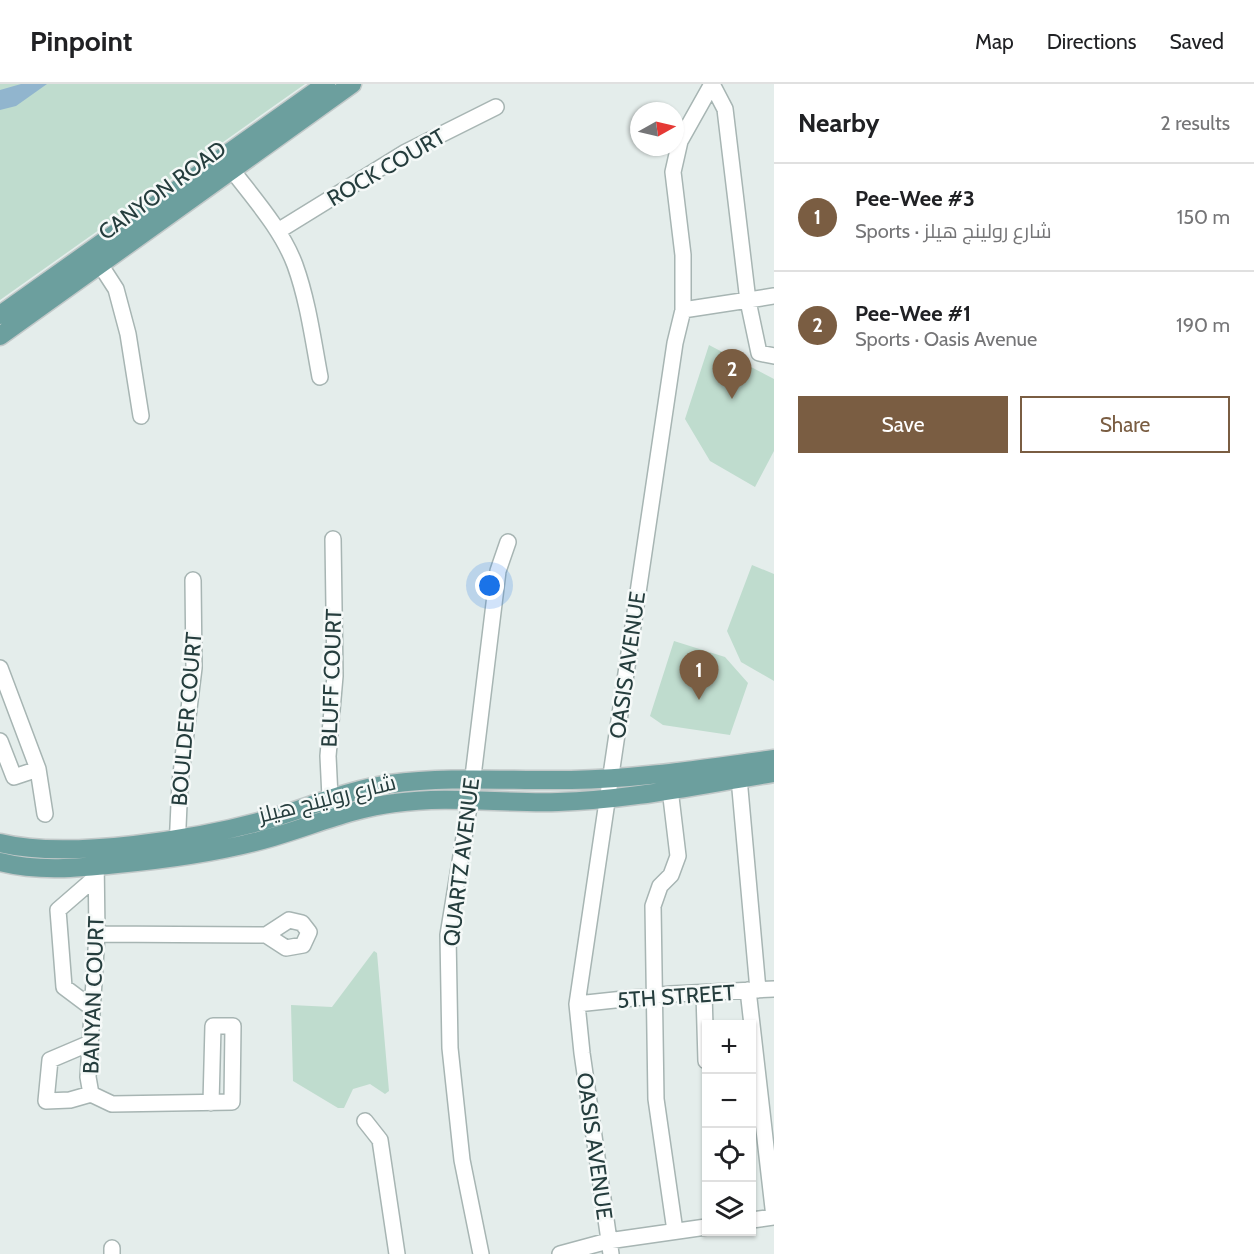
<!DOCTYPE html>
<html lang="en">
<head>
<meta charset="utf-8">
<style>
	:root { --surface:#fff; --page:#f2f2f2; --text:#202124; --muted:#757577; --line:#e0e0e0; --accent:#7a5d42 }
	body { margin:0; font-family:Cabin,Cairo,sans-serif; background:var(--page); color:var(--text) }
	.controls { position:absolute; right:18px; bottom:18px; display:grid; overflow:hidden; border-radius:0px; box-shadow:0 2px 4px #0004 }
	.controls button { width:54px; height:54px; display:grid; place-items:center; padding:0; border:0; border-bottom:2px solid var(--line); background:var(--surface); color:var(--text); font:30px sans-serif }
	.compass { position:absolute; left:630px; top:18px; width:54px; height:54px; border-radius:50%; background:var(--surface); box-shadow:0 2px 4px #0004; rotate:82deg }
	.you { position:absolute; left:490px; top:502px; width:21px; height:21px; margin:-15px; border:4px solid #fff; border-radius:50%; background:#1a73e8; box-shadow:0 0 0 9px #1a73e833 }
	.badge { display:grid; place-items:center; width:39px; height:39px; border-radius:50%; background:var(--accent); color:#fff; font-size:20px; font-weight:700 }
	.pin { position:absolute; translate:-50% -50px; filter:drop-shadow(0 2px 3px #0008) }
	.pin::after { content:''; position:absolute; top:32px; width:21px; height:18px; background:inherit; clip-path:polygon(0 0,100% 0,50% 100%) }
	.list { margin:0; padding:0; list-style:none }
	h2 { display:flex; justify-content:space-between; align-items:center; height:78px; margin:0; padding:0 24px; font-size:26px }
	h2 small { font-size:20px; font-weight:400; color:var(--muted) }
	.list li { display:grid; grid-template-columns:39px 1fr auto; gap:18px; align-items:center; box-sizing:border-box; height:108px; padding:0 24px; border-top:2px solid var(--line) }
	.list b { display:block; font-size:22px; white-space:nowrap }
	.list p { margin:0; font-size:20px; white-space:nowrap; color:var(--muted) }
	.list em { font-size:20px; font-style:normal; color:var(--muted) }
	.actions { display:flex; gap:12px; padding:18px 24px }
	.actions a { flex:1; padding:14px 0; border:2px solid var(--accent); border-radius:0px; text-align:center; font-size:21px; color:var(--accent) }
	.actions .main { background:var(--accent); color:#fff }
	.icon { flex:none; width:33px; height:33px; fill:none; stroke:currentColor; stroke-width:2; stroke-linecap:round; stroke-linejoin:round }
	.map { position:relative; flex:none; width:774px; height:1170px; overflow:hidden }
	header { display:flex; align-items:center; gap:36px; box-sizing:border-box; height:84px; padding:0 30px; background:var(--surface); border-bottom:2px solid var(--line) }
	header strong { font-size:28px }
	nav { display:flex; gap:33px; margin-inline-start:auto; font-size:21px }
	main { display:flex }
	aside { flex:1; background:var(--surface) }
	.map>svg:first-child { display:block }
	.green { fill:#bfdcce }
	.water { fill:#91b5ce }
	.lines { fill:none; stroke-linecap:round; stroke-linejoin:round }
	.minor-casing { stroke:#a7b5b3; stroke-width:18 }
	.major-casing { stroke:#c2c9c9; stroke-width:21 }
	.minor { stroke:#fff; stroke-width:15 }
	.major { stroke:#6c9f9e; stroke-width:18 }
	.labels { text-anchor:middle; stroke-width:5; stroke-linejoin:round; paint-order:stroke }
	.street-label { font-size:22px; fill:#253d3d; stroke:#f5f9f8 }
</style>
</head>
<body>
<header>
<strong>Pinpoint</strong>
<nav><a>Map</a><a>Directions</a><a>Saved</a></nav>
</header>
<main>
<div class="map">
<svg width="774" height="1170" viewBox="0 0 774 1170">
	<rect width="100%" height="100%" fill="#e4edeb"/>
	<path class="green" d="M0,0H305L0,216Z
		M709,261L774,295V367L755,403L710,377L685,335Z
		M752,481L774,490V597L741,578L727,547Z
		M674,557L725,573L748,599L730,651L663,641L650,632Z
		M374,867L377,869L389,1007L385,1010L370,1000L353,1005L344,1024H338L293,997L291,921L332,923Z"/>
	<path class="water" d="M21,0H47L16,22L0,26V6Z"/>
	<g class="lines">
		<defs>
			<path id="minor" d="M712,0L725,25L748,217L759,269L774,272
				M232,86C255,116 282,146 295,181C308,217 313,256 320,293
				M278,147L406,68L496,23
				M94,171L116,205L128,250L141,332
				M683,226L774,212
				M0,584L38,685L45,730
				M0,657L14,693L38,685
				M739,694L758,906
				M670,705L678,772L671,791L660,802L653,822L656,1015L675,1147
				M331,734L328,672L335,592L333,455
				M177,765L180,698L194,584L193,496
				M96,772L97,850L88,993L91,1010L112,1020L232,1018L233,942H213L211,1019
				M97,850L266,851L286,864L303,861L309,848L302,839L289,836L266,851
				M748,906L774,1133
				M704,909L706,977
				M577,920L671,910L774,905
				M92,924L64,903L58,826L96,793
				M90,959L50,976L46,1017L70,1016L91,1010
				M365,1037L380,1056L397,1170
				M752,1136L774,1133
				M112,1164V1170
				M481,1170L462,1076L450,964L448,851L470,717L498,487L508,458
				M560,1170L608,1157L706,1143
				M611,1170L582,969L577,920L675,259L683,226V171L673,88L680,57L712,0"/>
			<path id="major" d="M0,231L326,0
				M0,252L352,0
				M0,759C68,776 200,755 269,735C310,723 348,706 390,700C450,692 511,697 571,696C639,695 707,684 774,675
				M0,778C38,788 79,784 117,780C170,775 222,768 273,753C314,741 353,724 395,719C449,711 504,720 558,718C631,716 703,700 774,689"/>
		</defs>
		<use href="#minor" class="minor-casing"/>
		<use href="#major" class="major-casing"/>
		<use href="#minor" class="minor"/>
		<use href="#major" class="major"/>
	</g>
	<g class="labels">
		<g class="street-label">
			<text transform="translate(386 83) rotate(-30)" y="8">ROCK COURT</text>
			<text transform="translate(162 106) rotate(-36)" y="8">CANYON ROAD</text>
			<text transform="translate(627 581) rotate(-82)" y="8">OASIS AVENUE</text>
			<text transform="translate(331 594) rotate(-88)" y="8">BLUFF COURT</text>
			<text transform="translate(186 635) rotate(-85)" y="8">BOULDER COURT</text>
			<text transform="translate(327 714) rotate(-14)" y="8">شارع رولينج هيلز</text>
			<text transform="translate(461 778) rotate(-83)" y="8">QUARTZ AVENUE</text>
			<text transform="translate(93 911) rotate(-88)" y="8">BANYAN COURT</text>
			<text transform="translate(676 912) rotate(-4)" y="8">5TH STREET</text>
			<text transform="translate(595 1062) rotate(82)" y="8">OASIS AVENUE</text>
		</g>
	</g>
</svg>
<div class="controls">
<button>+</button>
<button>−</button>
<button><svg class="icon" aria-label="locate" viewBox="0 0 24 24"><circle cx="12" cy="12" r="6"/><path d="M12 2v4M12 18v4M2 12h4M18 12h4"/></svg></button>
<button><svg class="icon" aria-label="layers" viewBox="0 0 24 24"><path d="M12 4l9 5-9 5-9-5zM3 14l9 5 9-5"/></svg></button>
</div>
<svg class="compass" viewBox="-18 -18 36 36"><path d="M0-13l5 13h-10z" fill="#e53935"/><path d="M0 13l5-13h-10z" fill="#757577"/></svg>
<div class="you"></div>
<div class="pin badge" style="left:699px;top:616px">1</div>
<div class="pin badge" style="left:732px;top:315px">2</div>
</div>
<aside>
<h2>Nearby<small>2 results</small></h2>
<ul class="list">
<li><span class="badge">1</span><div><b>Pee-Wee #3</b><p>Sports · شارع رولينج هيلز</p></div><em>150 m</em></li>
<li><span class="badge">2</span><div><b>Pee-Wee #1</b><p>Sports · Oasis Avenue</p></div><em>190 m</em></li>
</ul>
<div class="actions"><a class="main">Save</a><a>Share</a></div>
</aside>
</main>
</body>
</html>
